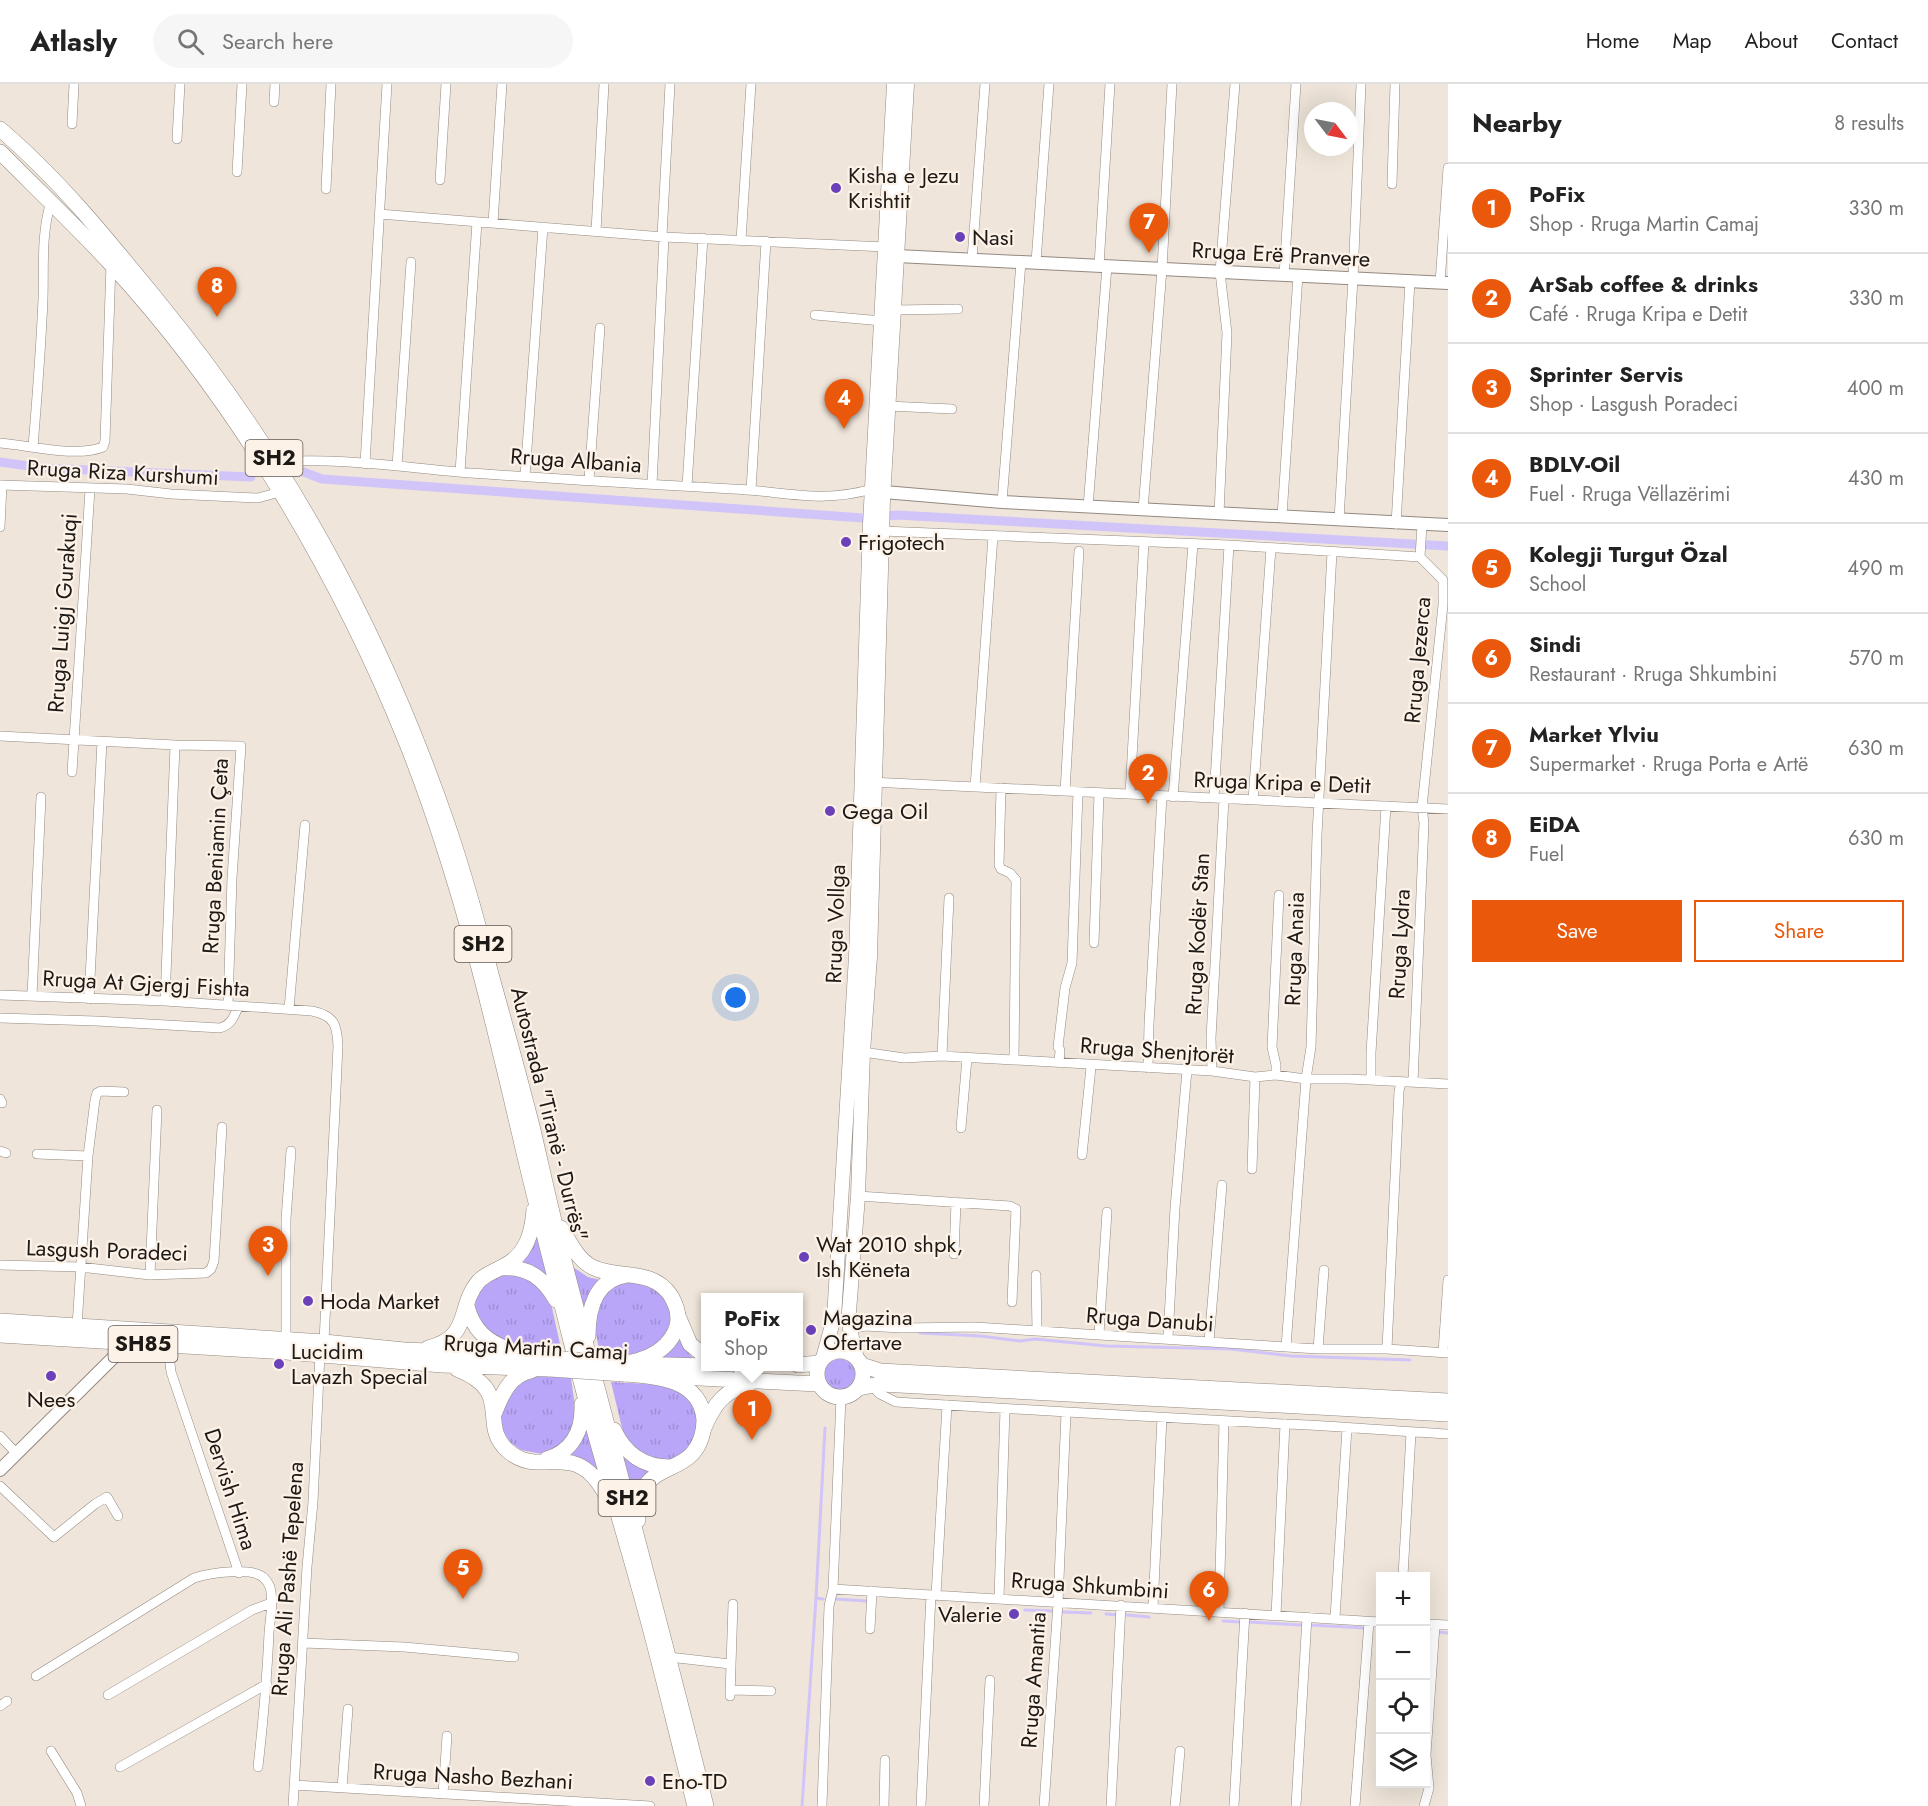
<!DOCTYPE html>
<html lang="en">
<head>
<meta charset="utf-8">
<style>
	:root { --surface:#fff; --page:#f6f6f6; --text:#222; --muted:#767676; --line:#e0e0e0; --accent:#ea580c }
	body { margin:0; font-family:Jost,sans-serif; background:var(--page); color:var(--text) }
	.controls { position:absolute; right:18px; bottom:18px; display:grid; overflow:hidden; border-radius:0px; box-shadow:0 6px 24px #0002 }
	.controls button { width:54px; height:54px; display:grid; place-items:center; padding:0; border:0; border-bottom:2px solid var(--line); background:var(--surface); color:var(--text); font:30px sans-serif }
	.compass { position:absolute; left:1304px; top:18px; width:54px; height:54px; border-radius:50%; background:var(--surface); box-shadow:0 6px 24px #0002; rotate:122deg }
	.you { position:absolute; left:736px; top:914px; width:21px; height:21px; margin:-15px; border:4px solid #fff; border-radius:50%; background:#1a73e8; box-shadow:0 0 0 9px #1a73e833 }
	.badge { display:grid; place-items:center; width:39px; height:39px; border-radius:50%; background:var(--accent); color:#fff; font-size:20px; font-weight:700 }
	.pin { position:absolute; translate:-50% -50px; filter:drop-shadow(0 2px 3px #0008) }
	.pin::after { content:''; position:absolute; top:32px; width:21px; height:18px; background:inherit; clip-path:polygon(0 0,100% 0,50% 100%) }
	.popup { position:absolute; left:701px; top:1209px; width:102px; height:78px; box-sizing:border-box; display:grid; place-content:center; border-radius:0px; background:var(--surface); filter:drop-shadow(0 2px 4px #0005); font-size:20px; white-space:nowrap; color:var(--muted) }
	.popup b { font-size:22px; color:var(--text) }
	.popup::after { content:''; position:absolute; left:50%; top:100%; margin-left:-12px; border:12px solid transparent; border-top-color:var(--surface) }
	.list { margin:0; padding:0; list-style:none }
	h2 { display:flex; justify-content:space-between; align-items:center; height:78px; margin:0; padding:0 24px; font-size:26px }
	h2 small { font-size:20px; font-weight:400; color:var(--muted) }
	.list li { display:grid; grid-template-columns:39px 1fr auto; gap:18px; align-items:center; box-sizing:border-box; height:90px; padding:0 24px; border-top:2px solid var(--line) }
	.list b { display:block; font-size:22px; white-space:nowrap }
	.list p { margin:0; font-size:20px; white-space:nowrap; color:var(--muted) }
	.list em { font-size:20px; font-style:normal; color:var(--muted) }
	.actions { display:flex; gap:12px; padding:18px 24px }
	.actions a { flex:1; padding:14px 0; border:2px solid var(--accent); border-radius:0px; text-align:center; font-size:21px; color:var(--accent) }
	.actions .main { background:var(--accent); color:#fff }
	.icon { flex:none; width:33px; height:33px; fill:none; stroke:currentColor; stroke-width:2; stroke-linecap:round; stroke-linejoin:round }
	.map { position:relative; flex:none; width:1448px; height:1722px; overflow:hidden }
	header { display:flex; align-items:center; gap:36px; box-sizing:border-box; height:84px; padding:0 30px; background:var(--surface); border-bottom:2px solid var(--line) }
	header strong { font-size:28px }
	nav { display:flex; gap:33px; margin-inline-start:auto; font-size:21px }
	.search { width:420px; height:54px; background:var(--page); display:flex; align-items:center; gap:15px; box-sizing:border-box; padding:0 21px; border-radius:33px; color:var(--muted); font-size:22px }
	main { display:flex }
	aside { flex:1; background:var(--surface) }
	.map>svg:first-child { display:block }
	.grass { fill:url(#grass-tufts) }
	.lines { fill:none; stroke-linecap:round; stroke-linejoin:round }
	.stream { stroke:#d0c4f9; stroke-width:3 }
	.canal { stroke:#d0c4f9; stroke-width:9 }
	.minor-casing { stroke:#938980; stroke-width:10 }
	.tertiary-casing { stroke:#938980; stroke-width:14 }
	.secondary-casing { stroke:#938980; stroke-width:15 }
	.primary-casing { stroke:#938980; stroke-width:16 }
	.trunk-casing { stroke:#938980; stroke-width:16 }
	.minor { stroke:#fff; stroke-width:9 }
	.tertiary { stroke:#fff; stroke-width:12 }
	.secondary { stroke:#fff; stroke-width:14 }
	.primary { stroke:#fff; stroke-width:15 }
	.trunk { stroke:#fff; stroke-width:15 }
	.trunk-bridge-casing { stroke:#938980; stroke-width:16; stroke-linecap:butt }
	.trunk-bridge { stroke:#fff; stroke-width:15 }
	.poi-dot { fill:#6b41b9; stroke:#fdf2e7; stroke-width:2 }
	.labels { text-anchor:middle; stroke-width:4.5; stroke-linejoin:round; paint-order:stroke }
	.shield { fill:#fdf2e7; stroke:#605a55; stroke-width:1.5 }
	.shield-label { font-size:21px; font-weight:bold; fill:#1d1916 }
	.poi-label { font-size:22px; fill:#1d1916; stroke:#fdf2e7; text-anchor:start }
	.street-label { font-size:22px; fill:#1d1916; stroke:#fdf2e7 }
</style>
</head>
<body>
<header>
<strong>Atlasly</strong>
<div class="search"><svg class="icon" aria-label="search" viewBox="0 0 24 24"><circle cx="10" cy="10" r="6"/><path d="M15 15l6 6"/></svg>Search here</div>
<nav><a>Home</a><a>Map</a><a>About</a><a>Contact</a></nav>
</header>
<main>
<div class="map">
<svg width="1448" height="1722" viewBox="0 0 1448 1722">
	<defs>
		<pattern id="grass-tufts" width="24" height="20" patternUnits="userSpaceOnUse" patternTransform="scale(1.5)"><rect width="24" height="20" fill="#baa6f8"/><path d="M3 7l-1-3M5 7V3M7 7l1-3M15 17l-1-3M17 17v-4M19 17l1-3" fill="none" stroke="#9f8ed4"/></pattern>
	</defs>
	<rect width="100%" height="100%" fill="#efe5da"/>
	<path class="grass" d="M539,1145L552,1198L518,1180L531,1166Z
		M573,1183L588,1193L604,1197L583,1229Z
		M507,1190L529,1193L551,1219L561,1265L510,1267L485,1255C482,1246 475,1232 475,1223C476,1205 493,1194 507,1190Z
		M633,1194L664,1210L671,1231L669,1246L657,1264L629,1272L600,1270L593,1235L607,1204Z
		M680,1251L683,1263L693,1274H660Z
		M824 1291a16 16 0 1 1 32 0a16 16 0 1 1-32 0Z
		M539,1292L571,1294L577,1337L563,1362L542,1370L521,1366L510,1358L502,1346L499,1333L513,1302L532,1293Z
		M611,1298L669,1301L692,1317L699,1344L685,1370L665,1378L637,1370L623,1348Z
		M588,1336L601,1389C591,1378 580,1374 566,1371Z
		M621,1366L656,1386L635,1419Z"/>
	<g class="lines">
		<path class="stream" d="M920,1249L980,1252L1020,1257L1035,1255L1106,1262L1231,1265L1291,1272L1410,1276
			M816,1514L825,1344
			M836,1515L866,1517
			M1025,1526L1052,1527
			M1062,1528L1091,1529
			M1106,1530L1118,1531
			M1127,1531L1149,1533
			M1223,1537L1241,1538
			M1248,1538L1302,1541
			M1310,1541L1365,1544
			M1426,1548H1429
			M1438,1548L1448,1549
			M802,1722L816,1514L823,1515"/>
		<path class="canal" d="M0,378L42,384L251,393
			M301,387L322,395L863,434L897,431L1448,462"/>
		<defs>
			<path id="minor" d="M274,18L275,0
				M72,40L74,0
				M177,55L180,0
				M237,88L242,0
				M440,96L446,0
				M1392,100L1395,0
				M326,105L331,0
				M379,130L664,153L886,163
				M493,139L502,0
				M596,147L604,0
				M662,152L670,0
				M741,156L751,0
				M972,175L985,0
				M1036,178L1049,0
				M1099,182L1110,0
				M1284,191L1296,0
				M1440,199L1448,84
				M894,226L958,225
				M815,231L882,237
				M888,322L952,325
				M0,359C28,361 76,374 103,363L105,357L111,180
				M33,363C37,314 41,264 43,215C44,183 41,149 51,118
				M276,378C334,373 400,383 458,388C549,395 640,400 732,405C783,407 820,420 872,405
				M365,380L387,0
				M397,382L411,178
				M460,388L477,138
				M525,392L543,143
				M589,396L600,244
				M0,401L127,405L171,410L258,414L280,408
				M652,401L664,153
				M687,402L703,154
				M751,406L766,157
				M1002,418L1021,178
				M1088,423L1107,182
				M1143,426L1162,185L1172,0
				M1219,430L1227,249L1220,188L1235,0
				M1282,432L1298,191
				M1339,436L1353,194L1361,0
				M1396,440L1410,197
				M0,443L2,401
				M882,447L1229,461L1420,473
				M0,652L175,661L241,662L232,794L228,921
				M72,688L90,405
				M870,698L1448,725
				M975,703L993,452
				M1001,704L999,781L1001,785L1010,789L1016,796L1014,976
				M1065,707L1079,467
				M1130,710L1144,458
				M1173,713L1193,460
				M1214,714L1229,461
				M1253,716L1271,464
				M1094,859L1099,709
				M0,911L165,917L312,927C335,932 337,941 338,962L324,1258
				M32,912L41,713
				M89,915L102,657
				M165,917L175,661
				M289,925L305,741
				M0,934L96,937L220,944C231,941 234,933 238,923
				M863,968L904,974L942,972L1212,987L1255,993L1276,991L1306,995H1349L1448,1000
				M942,972L949,814
				M1059,979L1060,966L1058,963L1065,904L1072,879L1078,708
				M1148,984L1149,940L1162,712
				M1212,987L1211,954L1224,715
				M1276,991V981L1272,963L1279,811
				M1371,996V969L1386,722
				M1413,998L1424,739L1422,723L1443,521V496L1420,473L1422,441
				M0,1015L2,1019
				M961,1044L967,974
				M0,1067L6,1069
				M37,1070L88,1072
				M1082,1071L1091,983L1093,981
				M1252,1085L1255,993
				M858,1112L1010,1122L1016,1125L1012,1218
				M954,1170L956,1118
				M0,1181L80,1183L150,1191L206,1189L211,1185L214,1177L222,1043
				M150,1191L157,1026
				M1036,1191L1037,1247
				M77,1242L88,1072L95,1016L97,1009L101,1007L124,1008
				M850,1245L865,1242L901,1244L975,1243L1318,1265H1387L1448,1269
				M1099,1250L1107,1128
				M1168,1254L1175,1124L1187,986
				M286,1256V1135L291,1067
				M1209,1258L1222,1101
				M168,1262L171,1288L239,1489
				M1286,1263L1306,995L1311,963L1317,751L1332,468
				M1318,1265L1324,1186
				M1387,1265L1399,1007L1401,999
				M1443,1268L1448,1196
				M871,1301L880,1310L896,1318C1025,1326 1155,1333 1284,1340C1339,1342 1393,1347 1448,1350
				M0,1352L16,1369
				M0,1402L54,1453L95,1420L107,1413L118,1432
				M1403,1492L1411,1349
				M833,1505L1380,1538
				M936,1511L947,1321
				M999,1514L1005,1325
				M1153,1524L1162,1333
				M1219,1528L1224,1337
				M1276,1531L1285,1340
				M1335,1534L1347,1344
				M1426,1540L1448,1541
				M870,1545L872,1507
				M303,1559L404,1563L514,1573
				M669,1573L730,1580
				M36,1592L194,1494C210,1489 254,1482 265,1495C267,1497 269,1501 270,1503C274,1517 270,1535 269,1549C267,1594 263,1638 258,1683
				M730,1606L771,1607
				M108,1611L252,1526L271,1519
				M730,1612L733,1520
				M0,1622L7,1617
				M51,1667L77,1709L81,1722
				M120,1683L267,1600
				M294,1701L650,1722
				M342,1704L348,1625
				M443,1710L447,1652
				M293,1722L307,1483L313,1418L320,1270
				M822,1722L829,1522L833,1505L841,1314
				M884,1722L885,1676
				M921,1722L931,1511
				M984,1722L990,1596
				M1044,1722L1058,1519L1066,1329
				M1111,1722L1121,1521
				M1175,1722L1180,1667
				M1234,1722L1245,1529
				M1296,1722L1307,1533
				M1355,1722L1369,1538
				M1424,1722L1429,1704L1426,1671L1435,1541"/>
			<path id="tertiary" d="M897,172L1448,199
				M884,408L1002,418L1448,441
				M0,1386L128,1259"/>
			<path id="secondary" d="M823,1274L834,1234L856,872L870,440L894,0
				M857,1275L850,1245L849,1228L858,1112L863,968L870,873L883,415L907,0"/>
			<path id="primary" d="M678,1232L690,1260L706,1273
				M817 1290a23 23 0 1 1 46 0a23 23 0 1 1-46 0Z
				M631,1280L706,1282
				M798,1281L819,1279
				M861,1281L880,1287L1448,1317
				M739,1282H748
				M660,1292L818,1300
				M859,1304L880,1300L1448,1330
				M704,1344C714,1320 724,1307 750,1299"/>
			<path id="trunk" d="M0,45C59,95 108,156 157,216C288,376 381,547 448,742C465,792 479,843 492,894C506,944 520,995 533,1046C543,1089 552,1131 563,1173C610,1356 661,1538 706,1722
				M0,68C37,105 75,141 110,179C234,313 339,490 407,660C458,788 490,923 521,1056C537,1125 555,1193 572,1261C591,1342 616,1420 638,1500C659,1573 676,1648 695,1722
				M561,1144C569,1157 577,1175 592,1183C618,1196 652,1183 671,1212C675,1219 678,1227 678,1234C678,1248 668,1261 657,1268C646,1275 631,1280 618,1279
				M500,1184C527,1182 543,1193 556,1216
				M467,1222C473,1246 487,1258 510,1266
				M0,1237L324,1258L404,1266L527,1271L550,1274
				M0,1251L286,1268L442,1281L550,1285
				M588,1252C588,1226 595,1195 627,1191
				M428,1264C472,1253 457,1223 478,1198C485,1190 493,1188 502,1183C526,1172 532,1150 534,1126
				M457,1285C515,1308 478,1339 507,1366C541,1397 574,1351 606,1411
				M624,1290C656,1292 701,1295 704,1336C704,1349 700,1361 692,1370C679,1384 657,1385 646,1401C638,1411 636,1423 638,1436
				M495,1328C502,1310 510,1291 531,1287
				M614,1346C625,1370 644,1383 670,1383
				M547,1375C573,1367 583,1346 582,1320"/>
		</defs>
		<use href="#minor" class="minor-casing"/>
		<use href="#tertiary" class="tertiary-casing"/>
		<use href="#secondary" class="secondary-casing"/>
		<use href="#primary" class="primary-casing"/>
		<use href="#trunk" class="trunk-casing"/>
		<use href="#minor" class="minor"/>
		<use href="#tertiary" class="tertiary"/>
		<use href="#secondary" class="secondary"/>
		<use href="#primary" class="primary"/>
		<use href="#trunk" class="trunk"/>
		<defs>
			<path id="trunk-bridge" d="M550,1274L618,1279
				M550,1285L624,1290"/>
		</defs>
		<use href="#trunk-bridge" class="trunk-bridge-casing"/>
		<use href="#trunk-bridge" class="trunk-bridge"/>
	</g>
	<g class="poi-dot">
		<circle cx="836" cy="104" r="6"/>
		<circle cx="960" cy="153" r="6"/>
		<circle cx="846" cy="458" r="6"/>
		<circle cx="830" cy="727" r="6"/>
		<circle cx="804" cy="1173" r="6"/>
		<circle cx="308" cy="1217" r="6"/>
		<circle cx="811" cy="1246" r="6"/>
		<circle cx="279" cy="1280" r="6"/>
		<circle cx="51" cy="1292" r="6"/>
		<circle cx="1014" cy="1530" r="6"/>
		<circle cx="650" cy="1697" r="6"/>
	</g>
	<g class="labels">
		<g class="shield">
			<rect x="245.5" y="356" width="57" height="36" rx="4.5"/>
			<rect x="454.5" y="842" width="57" height="36" rx="4.5"/>
			<rect x="108.5" y="1242" width="69" height="36" rx="4.5"/>
			<rect x="598.5" y="1396" width="57" height="36" rx="4.5"/>
		</g>
		<g class="shield-label">
			<text x="274" y="381">SH2</text>
			<text x="483" y="867">SH2</text>
			<text x="143" y="1267">SH85</text>
			<text x="627" y="1421">SH2</text>
		</g>
		<g class="poi-label">
			<text x="848" y="99">Kisha e Jezu<tspan x="848" dy="25">Krishtit</tspan></text>
			<text x="972" y="161">Nasi</text>
			<text x="858" y="466">Frigotech</text>
			<text x="842" y="735">Gega Oil</text>
			<text x="816" y="1168">Wat 2010 shpk,<tspan x="816" dy="25">Ish Këneta</tspan></text>
			<text x="320" y="1225">Hoda Market</text>
			<text x="823" y="1241">Magazina<tspan x="823" dy="25">Ofertave</tspan></text>
			<text x="291" y="1275">Lucidim<tspan x="291" dy="25">Lavazh Special</tspan></text>
			<text x="51" y="1323" text-anchor="middle">Nees</text>
			<text x="1002" y="1538" text-anchor="end">Valerie</text>
			<text x="662" y="1705">Eno-TD</text>
		</g>
		<g class="street-label">
			<text transform="translate(1281 170) rotate(3)" y="8">Rruga Erë Pranvere</text>
			<text transform="translate(576 376) rotate(4)" y="8">Rruga Albania</text>
			<text transform="translate(123 388) rotate(3)" y="8">Rruga Riza Kurshumi</text>
			<text transform="translate(62 529) rotate(-86)" y="8">Rruga Luigj Gurakuqi</text>
			<text transform="translate(1417 576) rotate(-85)" y="8">Rruga Jezerca</text>
			<text transform="translate(1282 698) rotate(2)" y="8">Rruga Kripa e Detit</text>
			<text transform="translate(215 772) rotate(-87)" y="8">Rruga Beniamin Çeta</text>
			<text transform="translate(835 840) rotate(-88)" y="8">Rruga Vollga</text>
			<text transform="translate(1197 850) rotate(-87)" y="8">Rruga Kodër Stan</text>
			<text transform="translate(1399 860) rotate(-87)" y="8">Rruga Lydra</text>
			<text transform="translate(1294 865) rotate(-88)" y="8">Rruga Anaia</text>
			<text transform="translate(146 899) rotate(3)" y="8">Rruga At Gjergj Fishta</text>
			<text transform="translate(1157 966) rotate(4)" y="8">Rruga Shenjtorët</text>
			<text transform="translate(550 1030) rotate(76)" y="8">Autostrada "Tiranë - Durrës"</text>
			<text transform="translate(107 1166) rotate(2)" y="8">Lasgush Poradeci</text>
			<text transform="translate(1150 1235) rotate(4)" y="8">Rruga Danubi</text>
			<text transform="translate(536 1263) rotate(3)" y="8">Rruga Martin Camaj</text>
			<text transform="translate(231 1405) rotate(72)" y="8">Dervish Hima</text>
			<text transform="translate(287 1495) rotate(-86)" y="8">Rruga Ali Pashë Tepelena</text>
			<text transform="translate(1090 1501) rotate(4)" y="8">Rruga Shkumbini</text>
			<text transform="translate(1033 1596) rotate(-86)" y="8">Rruga Amantia</text>
			<text transform="translate(473 1692) rotate(3)" y="8">Rruga Nasho Bezhani</text>
		</g>
	</g>
</svg>
<div class="controls">
<button>+</button>
<button>−</button>
<button><svg class="icon" aria-label="locate" viewBox="0 0 24 24"><circle cx="12" cy="12" r="6"/><path d="M12 2v4M12 18v4M2 12h4M18 12h4"/></svg></button>
<button><svg class="icon" aria-label="layers" viewBox="0 0 24 24"><path d="M12 4l9 5-9 5-9-5zM3 14l9 5 9-5"/></svg></button>
</div>
<svg class="compass" viewBox="-18 -18 36 36"><path d="M0-13l5 13h-10z" fill="#e53935"/><path d="M0 13l5-13h-10z" fill="#767676"/></svg>
<div class="you"></div>
<div class="pin badge" style="left:752px;top:1356px">1</div>
<div class="popup"><b>PoFix</b>Shop</div>
<div class="pin badge" style="left:1148px;top:720px">2</div>
<div class="pin badge" style="left:268px;top:1192px">3</div>
<div class="pin badge" style="left:844px;top:345px">4</div>
<div class="pin badge" style="left:463px;top:1515px">5</div>
<div class="pin badge" style="left:1209px;top:1537px">6</div>
<div class="pin badge" style="left:1149px;top:169px">7</div>
<div class="pin badge" style="left:217px;top:233px">8</div>
</div>
<aside>
<h2>Nearby<small>8 results</small></h2>
<ul class="list">
<li><span class="badge">1</span><div><b>PoFix</b><p>Shop · Rruga Martin Camaj</p></div><em>330 m</em></li>
<li><span class="badge">2</span><div><b>ArSab coffee &amp; drinks</b><p>Café · Rruga Kripa e Detit</p></div><em>330 m</em></li>
<li><span class="badge">3</span><div><b>Sprinter Servis</b><p>Shop · Lasgush Poradeci</p></div><em>400 m</em></li>
<li><span class="badge">4</span><div><b>BDLV-Oil</b><p>Fuel · Rruga Vëllazërimi</p></div><em>430 m</em></li>
<li><span class="badge">5</span><div><b>Kolegji Turgut Özal</b><p>School</p></div><em>490 m</em></li>
<li><span class="badge">6</span><div><b>Sindi</b><p>Restaurant · Rruga Shkumbini</p></div><em>570 m</em></li>
<li><span class="badge">7</span><div><b>Market Ylviu</b><p>Supermarket · Rruga Porta e Artë</p></div><em>630 m</em></li>
<li><span class="badge">8</span><div><b>EiDA</b><p>Fuel</p></div><em>630 m</em></li>
</ul>
<div class="actions"><a class="main">Save</a><a>Share</a></div>
</aside>
</main>
</body>
</html>
